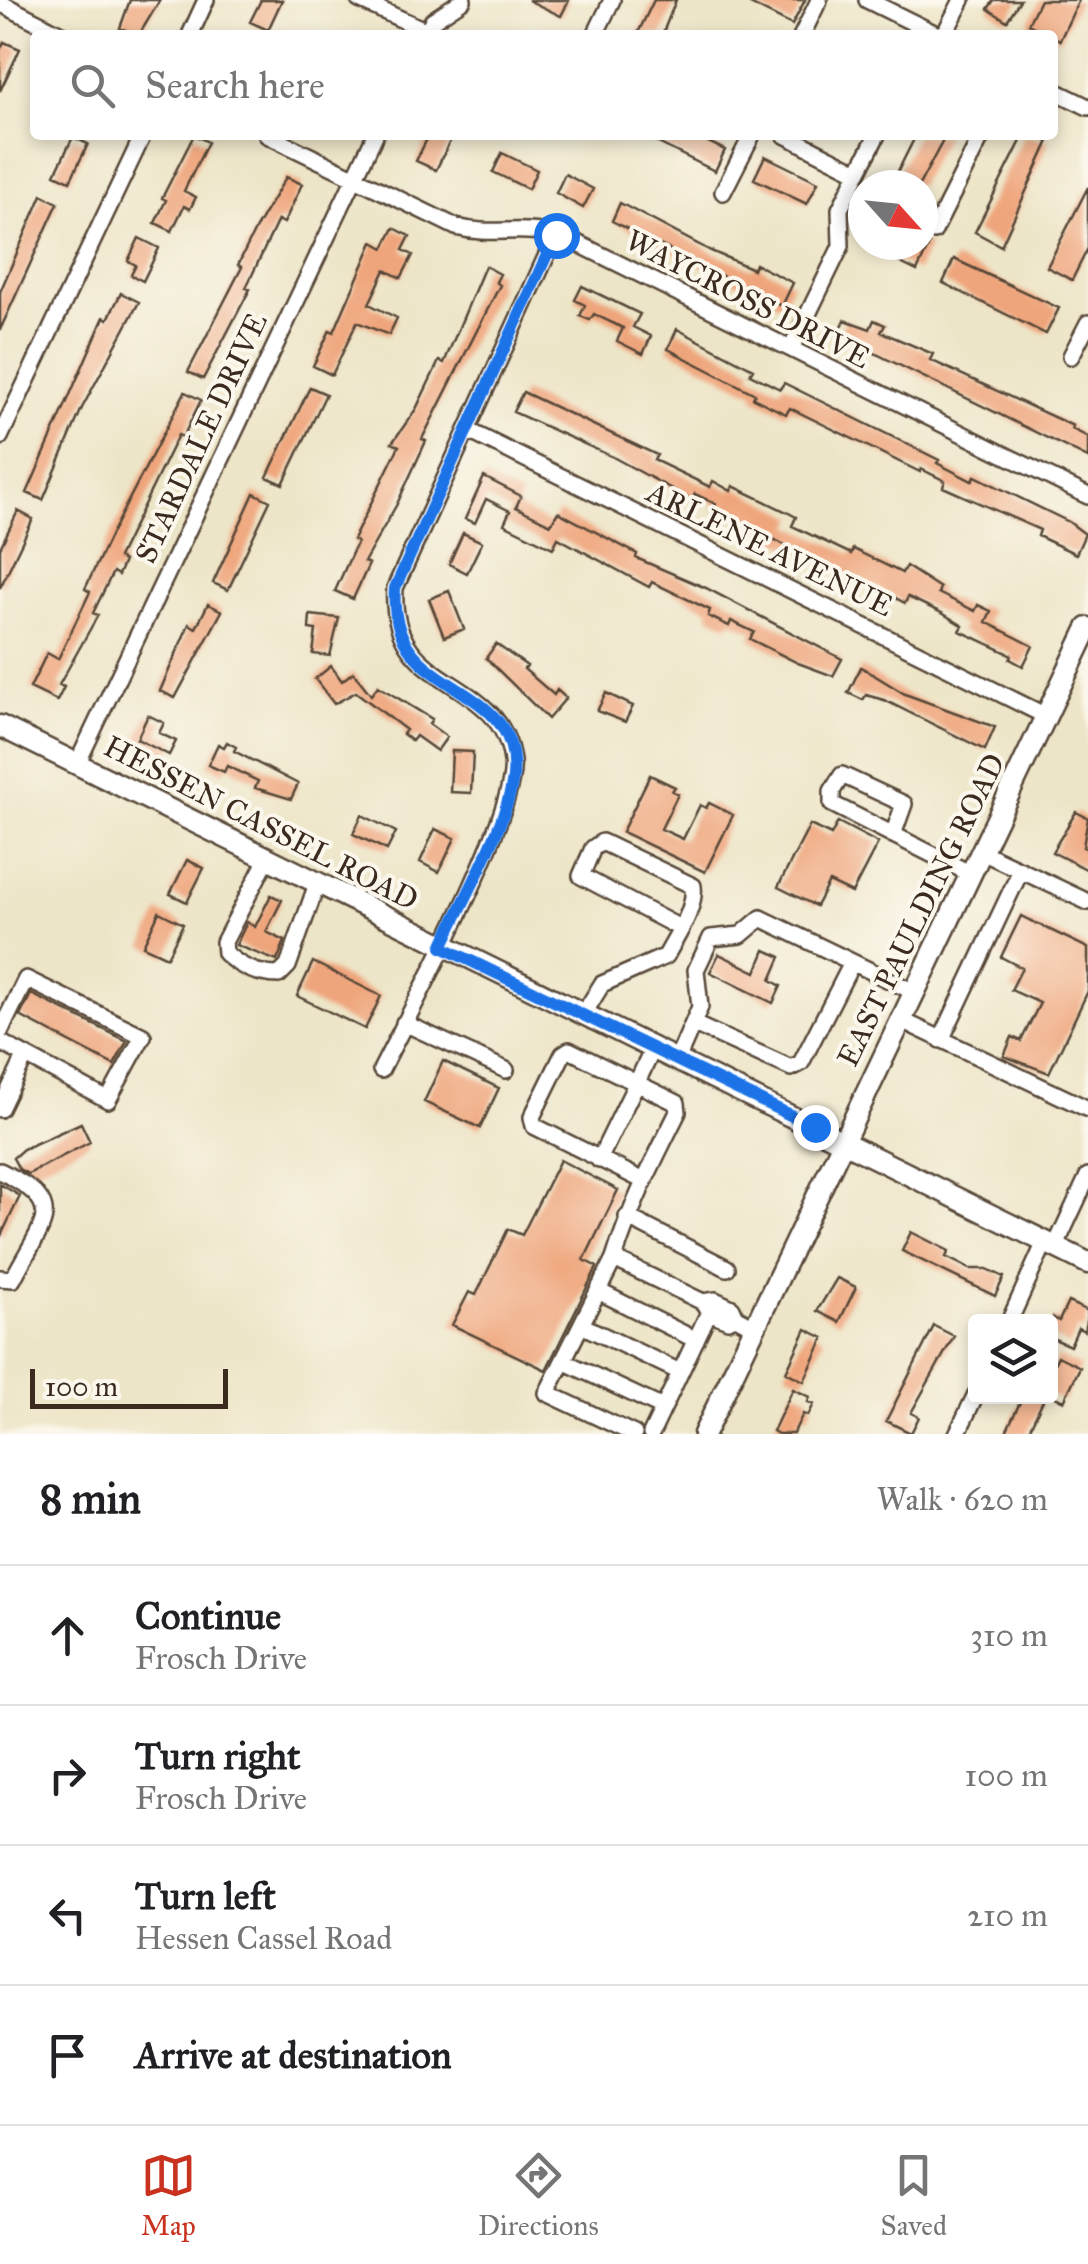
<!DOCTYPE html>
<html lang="en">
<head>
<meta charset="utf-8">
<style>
	:root { --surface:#fff; --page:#f2f2f2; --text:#202124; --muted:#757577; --line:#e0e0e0; --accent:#c8321e }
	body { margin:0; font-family:"IM FELL Great Primer",serif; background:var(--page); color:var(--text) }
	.controls { position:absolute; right:30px; bottom:30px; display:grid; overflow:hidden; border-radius:10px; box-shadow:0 5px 15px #0003 }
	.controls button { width:90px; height:90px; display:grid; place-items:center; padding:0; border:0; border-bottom:2px solid var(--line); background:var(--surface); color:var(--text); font:50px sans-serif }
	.compass { position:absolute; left:848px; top:170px; width:90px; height:90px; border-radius:50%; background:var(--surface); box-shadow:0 5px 15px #0003; rotate:117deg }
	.scale { position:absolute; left:30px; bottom:25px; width:198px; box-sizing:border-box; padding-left:10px; border:5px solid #3b2a1e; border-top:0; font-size:28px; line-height:35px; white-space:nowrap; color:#3b2a1e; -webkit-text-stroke:8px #fbf7ec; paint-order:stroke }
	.stop { position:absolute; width:30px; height:30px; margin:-22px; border:8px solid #1a73e8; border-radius:50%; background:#fff }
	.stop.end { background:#1a73e8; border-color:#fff; box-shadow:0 2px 10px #0008 }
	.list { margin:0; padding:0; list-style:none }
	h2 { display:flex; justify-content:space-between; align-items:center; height:130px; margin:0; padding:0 40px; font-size:42px }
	h2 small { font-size:32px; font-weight:400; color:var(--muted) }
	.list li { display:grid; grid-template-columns:65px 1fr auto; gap:30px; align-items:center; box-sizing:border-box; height:140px; padding:0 40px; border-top:2px solid var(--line) }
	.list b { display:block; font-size:38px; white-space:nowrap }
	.list p { margin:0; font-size:32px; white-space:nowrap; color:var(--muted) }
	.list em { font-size:32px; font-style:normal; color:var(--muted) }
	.icon { flex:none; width:55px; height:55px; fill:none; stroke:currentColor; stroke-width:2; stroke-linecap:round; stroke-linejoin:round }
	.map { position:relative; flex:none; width:1088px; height:1434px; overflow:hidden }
	.search { position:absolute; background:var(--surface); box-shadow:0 5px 15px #0003; left:30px; right:30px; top:30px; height:110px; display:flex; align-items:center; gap:25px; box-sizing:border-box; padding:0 35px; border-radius:10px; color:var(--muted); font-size:38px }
	.sheet { height:690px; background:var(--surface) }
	nav { display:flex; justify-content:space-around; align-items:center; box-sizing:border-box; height:140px; border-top:2px solid var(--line); background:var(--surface); font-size:28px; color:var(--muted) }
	nav a { display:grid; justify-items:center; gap:5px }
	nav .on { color:var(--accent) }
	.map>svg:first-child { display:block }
	.building { fill:#efa57c }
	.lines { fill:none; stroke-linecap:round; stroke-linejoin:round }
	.minor-casing { stroke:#564637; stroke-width:20 }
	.major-casing { stroke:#564637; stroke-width:25 }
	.minor { stroke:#fff; stroke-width:15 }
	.major { stroke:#fff; stroke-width:20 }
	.route { stroke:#1a73e8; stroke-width:12 }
	.labels { text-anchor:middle; stroke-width:8; stroke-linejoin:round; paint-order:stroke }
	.street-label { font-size:30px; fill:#3b2a1e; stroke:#fbf7ec }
</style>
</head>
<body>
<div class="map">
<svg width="1088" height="1434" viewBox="0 0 1088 1434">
	<rect width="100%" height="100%" fill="#fbf7ec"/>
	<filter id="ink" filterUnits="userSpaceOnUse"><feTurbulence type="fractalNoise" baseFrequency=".01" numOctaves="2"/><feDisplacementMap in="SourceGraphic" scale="20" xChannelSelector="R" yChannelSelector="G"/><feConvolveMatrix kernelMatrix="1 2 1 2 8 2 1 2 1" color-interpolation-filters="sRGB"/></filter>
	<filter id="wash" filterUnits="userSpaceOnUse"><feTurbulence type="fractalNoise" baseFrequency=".0048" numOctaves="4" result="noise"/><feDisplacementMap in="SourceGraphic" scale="40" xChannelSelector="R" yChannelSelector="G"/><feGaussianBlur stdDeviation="2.25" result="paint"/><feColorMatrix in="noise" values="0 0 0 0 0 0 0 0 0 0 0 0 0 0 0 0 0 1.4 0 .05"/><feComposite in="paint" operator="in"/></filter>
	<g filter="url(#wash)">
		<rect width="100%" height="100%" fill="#ede5c7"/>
		<g id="blocks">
			<path class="building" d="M130,0H160L139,35L120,28Z
				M261,0H282L268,30L250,22Z
				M528,0H569L561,16Z
				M654,0H676L662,35H637Z
				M742,0H805L792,25Z
				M994,0H1020L1007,21L988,9Z
				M1040,0H1079L1060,40L1028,24Z
				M4,42L20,49L0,91V50Z
				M194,135L208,142L184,191L196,197L190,209L184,206L172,231L155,223L166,200L162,198Z
				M429,135H453L436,170L416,161Z
				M642,135H694L725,150L715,171Z
				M916,135H946L919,185H891Z
				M1024,135L1049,141L1001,246L975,232Z
				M73,137L88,144L70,181L55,174Z
				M502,153L537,170L528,189L493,172Z
				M765,156L818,182L807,204L754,179Z
				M565,174L593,189L583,208L556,193Z
				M286,177L302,184L284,223L278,220L246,288L250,289L203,379L188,372L242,267L238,265L256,228Z
				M1088,187V248L1072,280L1047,267Z
				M42,195L58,203L0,330V292Z
				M620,203L711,251L753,269L755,264L793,283L782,306L612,221Z
				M394,228L410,236L403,250L413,255L401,278L385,270L369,304L397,318L389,335L357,322L332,375L313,366L330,330L334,332L373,242L384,248Z
				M139,238L159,248L143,281L131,275L136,265L128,261Z
				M864,245H929L917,271Z
				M954,259L1059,308L1046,334L943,283Z
				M485,266L500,274L496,282L500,285L422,439L426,441L397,504L364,562L369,564L353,599L335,591L357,542L353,540L399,446L392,443L416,409L439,361L444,363Z
				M582,286L640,314L633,327L651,336L643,354L617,341L623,328L594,314L590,320L580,316L585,305L575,300Z
				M121,293L139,302L82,408L43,500L27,493L104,317L108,319Z
				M845,320L870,329L874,320L885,325L881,332L933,354L930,360L1073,426L1072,429L1088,437V458L838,335Z
				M677,329L753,369L750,374L780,389L784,383L939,460L937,463L972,481L975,476L1069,522L1085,534L1076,554L1038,536L1040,530L943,487L945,481L921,469L920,472L790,408L786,414L753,398L755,394L668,349Z
				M310,387L326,394L283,484L267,477Z
				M185,392L201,400L183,437L178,435L118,558L124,561L118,575L113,572L93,613L98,615L59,685L64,687L57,701L30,688L47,653L58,659L90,592L85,589L111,534Z
				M523,392L657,455L654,460L710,487L713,481L731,491L733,486L785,511L796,517L792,526L851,554L853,549L902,573L906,566L940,588L938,593L975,611L978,605L991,611L986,622L1033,646L1023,666L1010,659L1012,655L960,631L963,626L942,613L908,597L905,603L854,576L852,580L714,508L716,504L695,494L692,500L611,456L513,412Z
				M484,477L521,496L516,507L551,524L558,512L637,554L636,558L706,588L842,659L833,676L798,663L750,639L754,632L731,621L729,626L708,616L710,610L652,582L649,587L558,538L553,548L504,524L510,511L486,499L475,523L465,519Z
				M254,493L270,501L228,590L213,583Z
				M18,511L33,519L0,588V548Z
				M463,533L482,542L467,573L449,564Z
				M449,591L464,629L444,637L429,599Z
				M208,604L222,611L175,698L160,691L189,624L196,628Z
				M310,615L339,618L330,656L313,654L316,630L309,629Z
				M496,644L527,666L524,669L554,695L557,690L566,698L548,719L486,658Z
				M331,666L342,681L353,672L371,695L378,686L432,719L429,724L447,737L437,751L416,736L412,741L403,734L406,730L356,692L334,704L315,679Z
				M861,667L905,694L995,727L985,750L884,700L866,695L863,700L848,693Z
				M606,693L633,706L625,722L597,711Z
				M148,715L164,723L159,733L176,741L169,755L137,739Z
				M227,742L236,747L234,751L298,784L291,799L255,788L258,781L227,766L224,772L208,765L218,744L224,747Z
				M452,751L473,752L471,793L450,792Z
				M650,775L675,787L672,791L678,794L661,829L683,839L700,805L706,808L709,803L733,815L705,872L622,832Z
				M1076,812L1088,818L1083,847L1088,849V870L1052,852Z
				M362,815L396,832L387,850L353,834Z
				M838,822L878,843L852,893L829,882L816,906L778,887L810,825L831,835Z
				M435,829L455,838L439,872L420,862Z
				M187,860L204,868L187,902L170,894Z
				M271,895L282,900L266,932L285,941L277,961L236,945L247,922L255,927Z
				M159,912L183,924L167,957L143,946Z
				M1021,916L1088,948V991L1049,1073L1004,1056L1012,1037L1021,1041L1040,1003L1011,990L1022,968L1001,957Z
				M765,950L781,957L771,980L781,986L773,1003L710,972L719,954L756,972Z
				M313,962L381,996L365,1029L297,996Z
				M31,994L127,1041L114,1065L20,1016Z
				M443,1061L499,1088L480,1128L424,1102Z
				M81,1123L90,1142L28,1174L19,1169L13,1158L23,1149Z
				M560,1160L618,1190L584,1260L597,1267L546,1370L452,1325L469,1292L476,1295L508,1229L522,1235Z
				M0,1184L20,1196L0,1238Z
				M911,1232L949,1251L946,1257L970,1269H987L1004,1277L995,1296L902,1251Z
				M837,1278L856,1287L839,1322L817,1311Z
				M1068,1302L1088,1311L1084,1331L1078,1328L1070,1346L1050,1337L1053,1318L1059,1321Z
				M934,1326L954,1336L911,1413L919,1417L911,1433L886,1421Z
				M806,1329L824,1338L804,1381L786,1372Z
				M1058,1356L1080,1367L1064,1401L1050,1395V1372Z
				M793,1389L810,1397L808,1402L814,1404L808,1416L803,1414L793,1434H778L773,1431Z
				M1023,1396H1045L1027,1434H1005Z"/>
		</g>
	</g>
	<g filter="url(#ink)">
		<use href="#blocks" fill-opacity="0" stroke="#564637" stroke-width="2.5"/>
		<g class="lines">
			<defs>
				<path id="minor" d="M359,0L427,31
					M867,0L938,35
					M0,3L63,35
					M190,35L206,0
					M424,35L433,20L463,0
					M595,35L612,0
					M802,35L819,0
					M944,35L962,0
					M1053,90L1088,107
					M267,135L456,227C497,238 524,222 571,240L1088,496
					M785,135L858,172
					M723,192L752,135
					M934,231L982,135
					M791,349L841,246L840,209L877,135
					M1071,356L1088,323
					M467,430L1048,717
					M0,437L143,135
					M77,764L375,135
					M893,835L904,804L842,775L832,791V804L971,874
					M982,852L1088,902
					M267,859L224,942L225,953C241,968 258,975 279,975L288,966L317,884
					M583,1015L602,984L666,956C677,935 696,909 693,886L602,842L593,848L581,876L680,928
					M901,1020L1088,1109
					M404,1023L506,1070
					M694,1024L791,1068L801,1063L852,963
					M0,1032L26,979L143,1036L108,1100L0,1042
					M941,1040L1021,870
					M677,1060L700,1007L696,970L711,938L741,935L761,918L914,992
					M381,1070C409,1014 519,811 512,761C501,672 388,694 395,588L556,235
					M0,1109L25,1057
					M599,1160L653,1049
					M0,1171C71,1206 42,1221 13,1279L0,1278
					M644,1181L534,1126L532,1117L563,1054L569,1050L677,1103L678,1112C654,1160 630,1207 614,1259L703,1302L709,1312L728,1320L736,1317
					M627,1217L727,1268
					M1055,1247L1088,1176
					M614,1259L547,1393L634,1434
					M598,1291L696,1340
					M703,1302L715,1300L732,1308L736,1317L754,1327
					M1009,1322L1045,1242
					M581,1325L680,1372
					M563,1361L663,1408
					M651,1434L709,1312
					M957,1434L976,1394"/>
				<path id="major" d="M0,726L1088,1263
					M704,1434L1088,628"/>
			</defs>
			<use href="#minor" class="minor-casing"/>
			<use href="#major" class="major-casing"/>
			<use href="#minor" class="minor"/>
			<use href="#major" class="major"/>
		</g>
	</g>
	<g class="lines" filter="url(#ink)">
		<path class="route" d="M556,235L395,588C386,701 522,675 513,777C508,823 462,902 442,947L815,1127"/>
	</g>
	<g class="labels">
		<g class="street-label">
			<text transform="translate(748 299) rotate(27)" y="10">WAYCROSS DRIVE</text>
			<text transform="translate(201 438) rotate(-65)" y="10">STARDALE DRIVE</text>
			<text transform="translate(770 549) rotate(26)" y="10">ARLENE AVENUE</text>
			<text transform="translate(261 823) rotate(27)" y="10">HESSEN CASSEL ROAD</text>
			<text transform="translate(921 910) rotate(-64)" y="10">EAST PAULDING ROAD</text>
		</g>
	</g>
</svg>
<div class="controls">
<button><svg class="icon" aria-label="layers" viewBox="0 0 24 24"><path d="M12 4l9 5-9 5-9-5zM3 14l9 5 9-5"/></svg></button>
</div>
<svg class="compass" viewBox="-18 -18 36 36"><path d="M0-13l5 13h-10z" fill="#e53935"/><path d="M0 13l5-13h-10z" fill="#757577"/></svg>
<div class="scale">100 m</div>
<div class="stop" style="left:556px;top:235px"></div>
<div class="stop end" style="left:815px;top:1127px"></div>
<div class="search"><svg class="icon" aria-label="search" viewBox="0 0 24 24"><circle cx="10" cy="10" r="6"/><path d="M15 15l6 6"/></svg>Search here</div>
</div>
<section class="sheet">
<h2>8 min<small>Walk · 620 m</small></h2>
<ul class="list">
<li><svg class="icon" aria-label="ahead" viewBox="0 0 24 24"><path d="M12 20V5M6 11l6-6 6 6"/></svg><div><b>Continue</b><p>Frosch Drive</p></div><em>310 m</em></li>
<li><svg class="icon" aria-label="right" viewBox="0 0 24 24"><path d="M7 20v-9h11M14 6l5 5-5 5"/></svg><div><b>Turn right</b><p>Frosch Drive</p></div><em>100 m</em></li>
<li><svg class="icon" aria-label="left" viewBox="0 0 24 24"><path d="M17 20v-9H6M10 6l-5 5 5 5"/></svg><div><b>Turn left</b><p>Hessen Cassel Road</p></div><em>210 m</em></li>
<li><svg class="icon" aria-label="arrive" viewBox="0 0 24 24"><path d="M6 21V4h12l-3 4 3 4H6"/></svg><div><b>Arrive at destination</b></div></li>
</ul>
</section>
<nav>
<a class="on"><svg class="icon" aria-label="map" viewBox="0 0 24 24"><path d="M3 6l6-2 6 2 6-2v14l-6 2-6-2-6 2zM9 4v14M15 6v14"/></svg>Map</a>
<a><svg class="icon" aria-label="directions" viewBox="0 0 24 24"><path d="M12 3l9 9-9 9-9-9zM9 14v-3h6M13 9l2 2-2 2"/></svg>Directions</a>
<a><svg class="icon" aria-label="saved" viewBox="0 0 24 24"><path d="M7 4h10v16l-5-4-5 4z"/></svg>Saved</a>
</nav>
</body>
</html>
